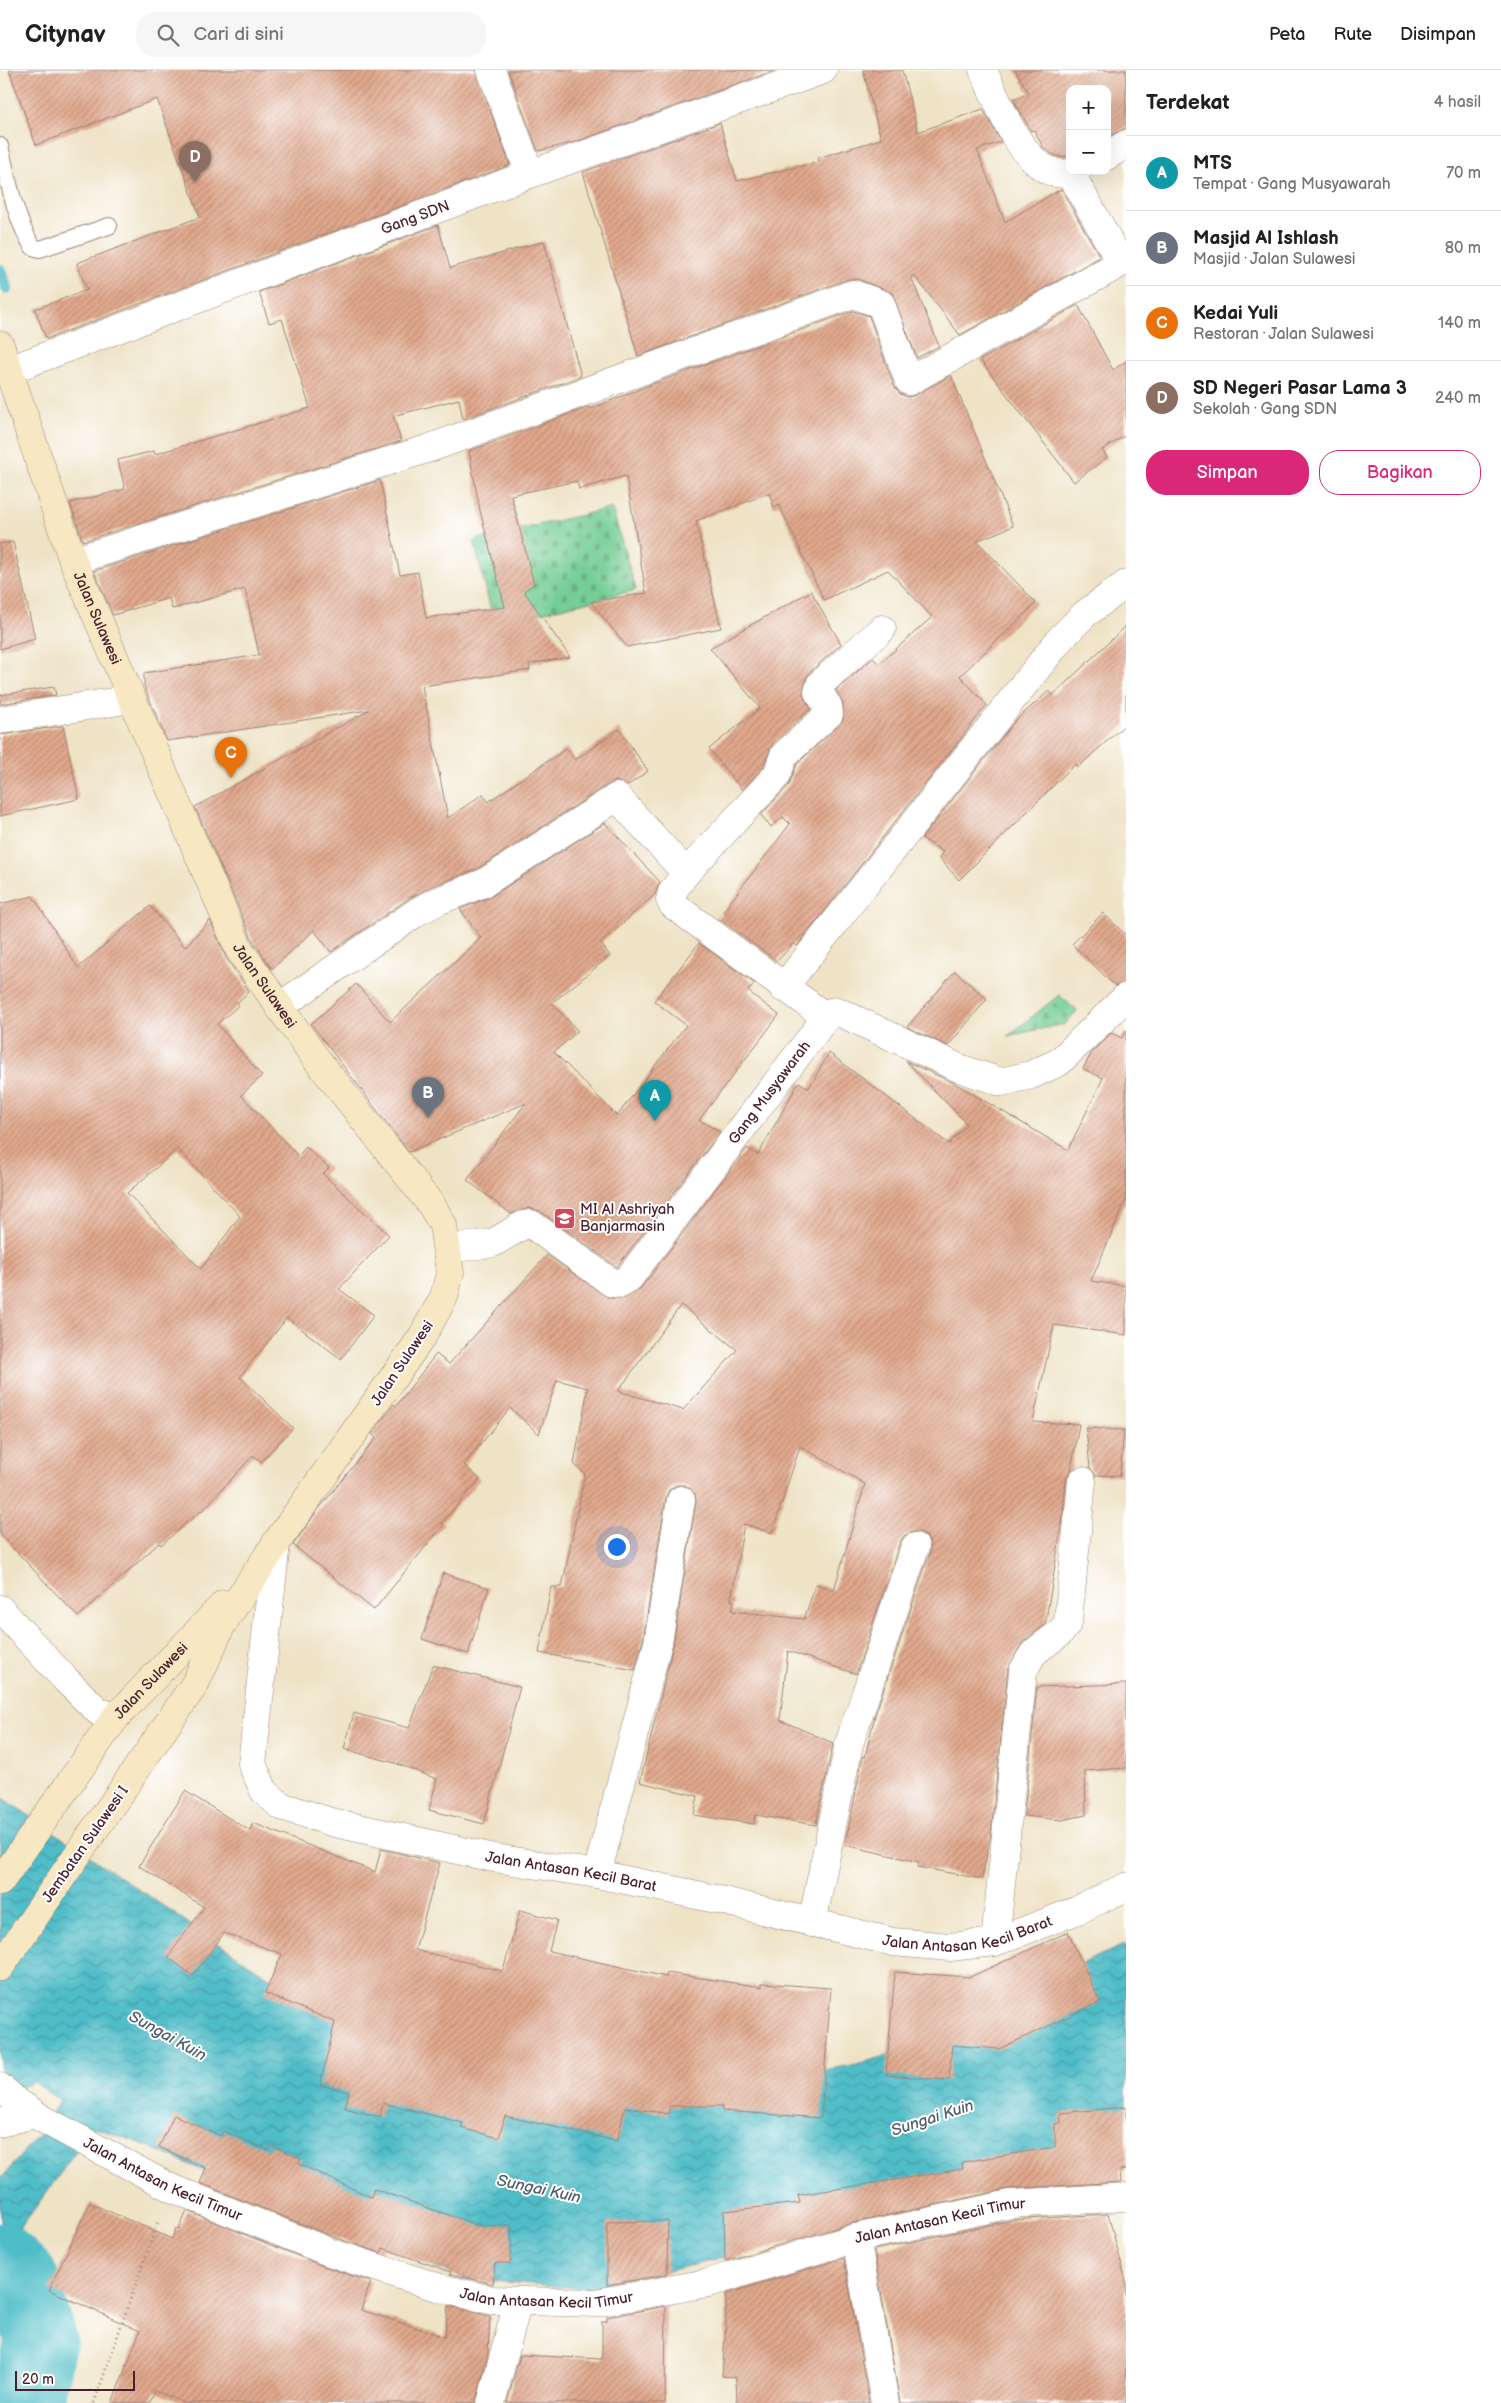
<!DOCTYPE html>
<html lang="id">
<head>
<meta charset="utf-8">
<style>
	:root { --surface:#fff; --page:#f6f6f6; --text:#202124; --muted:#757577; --line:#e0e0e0; --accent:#db2777 }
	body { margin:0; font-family:"Balsamiq Sans",sans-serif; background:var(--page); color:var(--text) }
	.controls { position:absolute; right:15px; top:15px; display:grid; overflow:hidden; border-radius:10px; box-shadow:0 5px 20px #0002 }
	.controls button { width:45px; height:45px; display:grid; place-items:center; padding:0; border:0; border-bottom:1px solid var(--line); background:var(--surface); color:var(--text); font:25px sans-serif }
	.scale { position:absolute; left:15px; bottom:12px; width:120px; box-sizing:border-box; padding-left:5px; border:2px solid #4a1f2b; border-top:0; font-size:14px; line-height:18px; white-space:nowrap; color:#4a1f2b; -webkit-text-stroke:4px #fff; paint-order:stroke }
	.you { position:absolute; left:616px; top:1476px; width:18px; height:18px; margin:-12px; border:4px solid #fff; border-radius:50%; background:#1a73e8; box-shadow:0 0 0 8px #1a73e833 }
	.badge { display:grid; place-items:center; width:32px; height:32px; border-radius:50%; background:var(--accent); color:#fff; font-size:16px; font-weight:700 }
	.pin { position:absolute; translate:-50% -41px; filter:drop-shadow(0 1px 2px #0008) }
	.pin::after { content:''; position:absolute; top:26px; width:18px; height:15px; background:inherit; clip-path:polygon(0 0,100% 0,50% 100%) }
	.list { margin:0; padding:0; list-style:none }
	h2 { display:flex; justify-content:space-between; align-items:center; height:65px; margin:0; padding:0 20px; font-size:21px }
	h2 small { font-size:16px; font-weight:400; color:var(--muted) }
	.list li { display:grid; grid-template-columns:32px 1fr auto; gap:15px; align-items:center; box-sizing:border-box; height:75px; padding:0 20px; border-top:1px solid var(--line) }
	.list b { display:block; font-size:19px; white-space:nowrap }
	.list p { margin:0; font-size:16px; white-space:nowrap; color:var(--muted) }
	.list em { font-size:16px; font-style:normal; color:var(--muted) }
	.actions { display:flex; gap:10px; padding:15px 20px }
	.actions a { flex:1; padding:11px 0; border:1px solid var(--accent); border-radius:20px; text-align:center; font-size:18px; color:var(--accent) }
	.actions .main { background:var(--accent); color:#fff }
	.icon { flex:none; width:28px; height:28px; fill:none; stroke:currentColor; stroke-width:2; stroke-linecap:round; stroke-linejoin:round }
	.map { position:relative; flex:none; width:1126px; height:2333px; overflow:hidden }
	header { display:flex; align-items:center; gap:30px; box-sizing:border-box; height:70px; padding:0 25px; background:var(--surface); border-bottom:1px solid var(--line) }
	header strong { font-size:24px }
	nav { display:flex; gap:28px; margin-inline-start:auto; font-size:18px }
	.search { width:350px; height:45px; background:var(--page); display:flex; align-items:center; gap:12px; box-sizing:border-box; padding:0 18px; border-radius:20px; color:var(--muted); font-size:19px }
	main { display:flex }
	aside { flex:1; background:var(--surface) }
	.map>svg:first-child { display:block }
	.cemetery { fill:url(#cemetery-stones); stroke:#607660 }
	.water { fill:url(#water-waves); stroke:#4d6e7a }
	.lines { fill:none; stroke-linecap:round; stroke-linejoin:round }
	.stream { stroke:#50bdc8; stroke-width:12 }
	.river { stroke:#50bdc8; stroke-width:72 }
	.building { fill:url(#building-hatch); fill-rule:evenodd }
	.service-casing { stroke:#9c8178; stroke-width:18 }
	.minor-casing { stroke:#9c8178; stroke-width:29 }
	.tertiary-casing { stroke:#9c8178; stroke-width:29 }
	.secondary-casing { stroke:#9c8178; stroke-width:29 }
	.path { stroke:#9c8178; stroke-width:3; stroke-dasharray:1 4; stroke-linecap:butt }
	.service { stroke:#fff; stroke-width:16 }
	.minor { stroke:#fff; stroke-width:28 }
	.tertiary { stroke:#fff; stroke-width:28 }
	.secondary { stroke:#f7e8c3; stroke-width:28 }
	.labels { text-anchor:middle; stroke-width:4; stroke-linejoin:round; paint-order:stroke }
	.street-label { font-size:15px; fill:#4a1f2b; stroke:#fff }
	.poi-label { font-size:15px; fill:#4a1f2b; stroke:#fff; text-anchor:start }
	.water-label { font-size:16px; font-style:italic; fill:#4c5e6a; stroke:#fff }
</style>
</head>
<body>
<header>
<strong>Citynav</strong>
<div class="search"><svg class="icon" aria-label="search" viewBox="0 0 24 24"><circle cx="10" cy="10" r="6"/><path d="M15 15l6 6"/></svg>Cari di sini</div>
<nav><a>Peta</a><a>Rute</a><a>Disimpan</a></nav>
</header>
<main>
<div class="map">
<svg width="1126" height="2333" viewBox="0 0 1126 2333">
	<defs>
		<pattern id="cemetery-stones" width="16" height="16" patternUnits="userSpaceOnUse" patternTransform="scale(1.25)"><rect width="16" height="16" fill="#75ce95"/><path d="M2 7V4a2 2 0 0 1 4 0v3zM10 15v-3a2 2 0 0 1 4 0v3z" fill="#67b081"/></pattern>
		<pattern id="water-waves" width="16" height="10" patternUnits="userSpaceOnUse" patternTransform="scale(1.25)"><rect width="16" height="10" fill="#50bdc8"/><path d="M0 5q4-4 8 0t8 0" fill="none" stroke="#4499a3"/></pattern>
		<pattern id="building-hatch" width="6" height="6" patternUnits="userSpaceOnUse" patternTransform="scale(1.25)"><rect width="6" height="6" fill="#e1a98d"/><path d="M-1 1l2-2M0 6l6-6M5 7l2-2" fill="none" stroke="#b88973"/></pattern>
	</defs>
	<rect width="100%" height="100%" fill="#fff"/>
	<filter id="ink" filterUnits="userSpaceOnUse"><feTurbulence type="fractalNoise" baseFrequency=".02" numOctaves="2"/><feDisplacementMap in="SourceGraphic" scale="10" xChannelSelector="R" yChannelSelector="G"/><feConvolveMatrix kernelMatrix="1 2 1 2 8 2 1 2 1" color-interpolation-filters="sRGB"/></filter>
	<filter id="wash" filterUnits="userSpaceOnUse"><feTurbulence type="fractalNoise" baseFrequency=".0096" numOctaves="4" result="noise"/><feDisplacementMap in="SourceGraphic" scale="20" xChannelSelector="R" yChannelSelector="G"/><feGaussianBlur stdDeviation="1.12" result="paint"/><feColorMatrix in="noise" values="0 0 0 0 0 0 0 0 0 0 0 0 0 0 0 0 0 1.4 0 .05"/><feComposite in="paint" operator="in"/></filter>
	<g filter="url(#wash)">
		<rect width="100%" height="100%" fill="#efe3c6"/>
		<path class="cemetery" d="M612,438L636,520L494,554L474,470Z
			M1059,925L1077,941L1065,954L1008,966Z"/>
		<path class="water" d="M0,1726L264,1904L401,1981L648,2033L862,1993L996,1952L1067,1912L1085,1892L1126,1874V2047L1045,2084L776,2174L597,2219L466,2209L255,2124L148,2076L94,2057L0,2186V2110L36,2068L60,2030L34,2012L0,2026Z"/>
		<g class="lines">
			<path class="stream" d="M0,200L7,218"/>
			<path class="river" d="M0,2189L22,2209L41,2270L27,2333"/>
		</g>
		<g id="blocks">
			<path class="building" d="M9,0H476L510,95L46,269L35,239L87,220L77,193L200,147L157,29L36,75Z
				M508,0H776L575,72L538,81Z
				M863,0H902L918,62L983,39L1001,72L977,80L1005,152L1061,119L1100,187L960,265L914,205L911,207L939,276L917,288L892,223L858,209H848L638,286L583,102L720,53L737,111L818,92L817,88L881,69Z
				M1015,0H1126V58L1107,67V19H1070V86L1061,87L1052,84L1043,77L1034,60L1031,61L1013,29L1029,23Z
				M438,155L450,198L544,171L581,306L463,349L459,329L393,346L401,371L83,471L70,433L125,419L118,390L154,381L155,384L310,338L282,249L269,253L259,222Z
				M1078,235L1113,300L1126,291V365L1102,380L1107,387L1074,412L980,290Z
				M853,241L869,246L894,316L900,324L908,327L916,325L951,305L1013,456L977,471L1036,533L960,606L987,635L797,876L794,873L777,891L718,848L790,754L783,747L771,757L761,745L789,715L797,694L843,650V634L836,620L873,588L879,594L932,547L888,500L824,530L779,435L774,437L769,423L696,451L721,558L627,577L591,532L646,523L626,406L579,419L577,411L511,425L534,514L524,521L570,587L529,594L530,600L422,616L448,748L483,724L488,732L567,678L575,690L619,659L648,701L627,716L616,711L609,714L477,799L432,816L408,829L331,882L314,860L272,899L253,871L195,737L369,640L167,671L144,616V603L259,585L245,519L172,539L169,528L113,545L94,501L380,410L400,505L418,502L426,548L505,537L480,441L469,381L589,337L590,339L647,316Z
				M13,472L35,569L0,579V474Z
				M811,521L841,574L811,601L806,608L803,625L811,639L773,673L763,697L742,720L709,679L760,638L710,578Z
				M1126,556V654L1078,697L1075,694L959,810L939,788L943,782L922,768L1015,651L1049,621L1053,625Z
				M54,617L56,625L0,634V625Z
				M63,656L79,729L0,746V665Z
				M605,753L660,812L655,824L601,873L610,886L552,933L578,961L554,982L617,1046L686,955L654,931L699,873L755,914L748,921L779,945L699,1050L720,1062L617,1197L540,1141L529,1138L511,1144L467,1110L526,1033L409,1082L311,954L356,914L390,952L481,868L460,839L492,826Z
				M33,826L78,898L150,836L185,877L210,850L226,888L249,921L237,933L239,935L217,954L262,1006L241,1025L298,1086L306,1077L329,1098L323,1104L389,1165L339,1219L374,1245L341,1289L287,1248L240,1307L293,1358L261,1392L253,1385L207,1436L161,1475L159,1473L78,1547L0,1464V834ZM178,1079L240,1146L201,1199L127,1123Z
				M1103,843L1126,865V912L1115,916L1072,874Z
				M955,901L987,929L948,976L907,957Z
				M1126,960V1130L1091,1211L1126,1216V1265L1054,1255L1033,1352L1079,1354L1071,1400L1066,1409L1062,1454L1045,1555L1022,1573L1008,1599L991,1763L982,1809L918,1797L919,1792L845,1775L863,1686L865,1687L875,1645L930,1482V1473L926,1466L920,1462H911L904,1466L900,1472L856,1604L788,1581L780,1650L833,1673L816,1755L755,1745L754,1754L694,1745L698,1726L640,1712L673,1576L696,1432L695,1424L690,1418L684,1415H676L669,1420L666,1427L643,1570L635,1600L539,1583L551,1517H562L585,1404L574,1394L588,1318L557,1310L539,1364L510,1338L464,1395L480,1409L442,1453L444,1454L374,1540L293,1475L318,1440L376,1368L372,1364L394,1334L396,1336L436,1284L449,1294L547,1185L609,1228H626L641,1218L747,1078L758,1085L799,1012L809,1018L829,983L949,1074L967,1054L906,991L956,1014L1068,1080L1103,1008L1083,999L1092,982L1111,963L1122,968ZM681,1235L737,1280L683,1340L618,1321ZM800,1376L865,1414L834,1520L816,1514L804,1549L732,1541L734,1531L731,1530L744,1454L772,1463Z
				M1086,1358L1124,1360L1120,1406L1096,1405L1090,1398Z
				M443,1503L489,1518L468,1584L422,1569Z
				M433,1595L520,1617L484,1754L429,1740L437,1709L395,1693L344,1679L354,1643L409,1658Z
				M1126,1614V1698L1085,1701L1086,1745L1062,1750L1024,1746L1037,1617Z
				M185,1721L250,1761L253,1753L375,1802L381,1779L440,1793L415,1880L503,1901L520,1840L557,1850L549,1881L666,1907L667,1903L762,1917V1913L831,1918L821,2048L722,2041V2036H669V2044L625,2037L617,2071L505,2046L499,2068L461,2058L463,2053L383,2033L380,2047L345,2038L349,2022L320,2015L335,1952L265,1923L282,1884L224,1863L193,1906L168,1887L204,1837L139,1796Z
				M1068,1862L1100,1932L999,1979L952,1975L949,2010L886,2005L895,1902L970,1907Z
				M1126,2037V2099L1120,2100L1121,2112L1007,2119L853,2153L725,2191L724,2141L800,2133L798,2125L963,2099L962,2092L1055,2077V2054L1061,2053L1060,2043Z
				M174,2045L221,2066L223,2061L268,2080L271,2075L301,2089L299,2094L371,2127L374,2119L480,2156L511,2155V2193H495L493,2214L450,2204L451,2202L383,2178L381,2183L334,2167L200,2113L206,2098L159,2077Z
				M90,2133L172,2169L176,2158L179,2159L187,2141L323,2196L371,2212L361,2240L445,2267L448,2236L490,2246L488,2283L476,2333H185L155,2321L150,2333H112L140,2261L49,2220Z
				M1108,2144L1126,2211V2333H900L874,2180L1012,2150Z
				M668,2151L667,2204L607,2215V2152Z
				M844,2188L869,2333H737L736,2307L722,2306L726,2253V2224Z
				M666,2236L665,2333H507L520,2285L602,2289V2251H607V2247Z"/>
		</g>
	</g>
	<g filter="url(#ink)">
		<use href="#blocks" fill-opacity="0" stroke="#9c8178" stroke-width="1"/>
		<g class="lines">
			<defs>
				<path id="service" d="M0,76C8,108 15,150 33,177L40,179L109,156"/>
				<g id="minor">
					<path d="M491,0L530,104"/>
					<path d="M983,0C999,33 1028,120 1077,101"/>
					<path d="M1107,86L1126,74"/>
					<path id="s1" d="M9,300L530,104L823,0"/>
					<path d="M73,491L430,378L853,224L881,234L909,311L1121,193L1071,104"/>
					<path d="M0,650L131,629"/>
					<path d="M783,918L1061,568L1085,544L1126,514"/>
					<path d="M279,937L417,842L438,831L484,813L617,727L686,803"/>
					<path d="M826,947L673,835L670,830L672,822L686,803L777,705L784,685L829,644L828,636L818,622L821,613L882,559"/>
					<path id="s2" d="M448,1179L493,1173L523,1155L531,1154L612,1213L619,1214L629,1208L830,942L837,941L959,998L1001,1012L1031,1005L1059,992L1126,927"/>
					<path d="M597,1804L658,1573L681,1430"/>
					<path d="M812,1853L849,1674L915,1477"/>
					<path d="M995,1872L1023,1601C1027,1595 1030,1586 1036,1581C1048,1570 1061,1566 1068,1552L1082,1411"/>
					<path d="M856,2168L885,2333"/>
					<path d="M491,2333L518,2232"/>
				</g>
				<g id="tertiary">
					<path id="s3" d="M276,1473L252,1694L264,1721L281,1736L331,1752L494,1788L597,1804L716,1829L893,1872L950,1877L995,1872L1078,1840L1126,1817"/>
					<path d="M0,1539L66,1610L99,1642L116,1647"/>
					<path id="s4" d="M0,2017L16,2031L41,2048L169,2117L329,2182L440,2218L491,2230L595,2233L708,2213L856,2168L1010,2134L1126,2127"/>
					<path d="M0,2053L34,2044"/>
				</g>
				<g id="secondary">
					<path id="s5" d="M0,275L73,491L239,879L314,986L432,1136L443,1155L450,1203L444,1227L422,1267L276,1473L221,1556L195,1614L0,1897"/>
					<path id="s6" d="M0,1812L116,1647L224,1534"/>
				</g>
			</defs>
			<use href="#service" class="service-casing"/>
			<use href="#minor" class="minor-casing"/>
			<use href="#tertiary" class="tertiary-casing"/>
			<use href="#secondary" class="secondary-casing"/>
			<path class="path" d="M94,2333L158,2151"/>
			<use href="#service" class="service"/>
			<use href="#minor" class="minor"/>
			<use href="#tertiary" class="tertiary"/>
			<use href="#secondary" class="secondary"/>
		</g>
	</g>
	<defs>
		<symbol id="school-square" viewBox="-11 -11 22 22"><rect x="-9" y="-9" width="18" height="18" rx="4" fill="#d1495b" stroke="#fff"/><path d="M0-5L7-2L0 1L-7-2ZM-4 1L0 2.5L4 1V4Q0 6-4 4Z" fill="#fff"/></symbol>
	</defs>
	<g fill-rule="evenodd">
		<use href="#school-square" x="552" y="1136" width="25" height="25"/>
	</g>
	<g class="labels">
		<g class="street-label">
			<text dy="5" stroke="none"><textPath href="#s1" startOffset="434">Gang SDN</textPath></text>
			<text dy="5" stroke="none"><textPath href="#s5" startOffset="290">Jalan Sulawesi</textPath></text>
			<text dy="5" stroke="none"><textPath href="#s5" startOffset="695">Jalan Sulawesi</textPath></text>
			<text dy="5" stroke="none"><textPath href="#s2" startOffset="440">Gang Musyawarah</textPath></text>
			<text transform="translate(402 1293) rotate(-56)" y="5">Jalan Sulawesi</text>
			<text dy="5" stroke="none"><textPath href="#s6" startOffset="252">Jalan Sulawesi</textPath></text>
			<text transform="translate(85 1774) rotate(-55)" y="5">Jembatan Sulawesi I</text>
			<text dy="5" stroke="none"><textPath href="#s3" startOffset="572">Jalan Antasan Kecil Barat</textPath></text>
			<text dy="5" stroke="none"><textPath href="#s3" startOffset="978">Jalan Antasan Kecil Barat</textPath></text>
			<text dy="5" stroke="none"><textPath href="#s4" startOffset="188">Jalan Antasan Kecil Timur</textPath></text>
			<text dy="5" stroke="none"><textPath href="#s4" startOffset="998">Jalan Antasan Kecil Timur</textPath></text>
			<text dy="5" stroke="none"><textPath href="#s4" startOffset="594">Jalan Antasan Kecil Timur</textPath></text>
		</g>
		<g class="poi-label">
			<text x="580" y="1144">MI Al Ashriyah<tspan x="580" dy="17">Banjarmasin</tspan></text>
		</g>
		<g class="water-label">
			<text transform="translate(168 1965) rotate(29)" y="6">Sungai Kuin</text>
			<text transform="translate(932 2047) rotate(-18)" y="6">Sungai Kuin</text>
			<text transform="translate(539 2118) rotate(12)" y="6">Sungai Kuin</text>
		</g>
	</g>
</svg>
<div class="controls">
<button>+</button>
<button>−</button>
</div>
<div class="scale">20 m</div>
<div class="you"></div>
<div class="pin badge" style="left:655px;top:1051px;background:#0f9aa8">A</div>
<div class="pin badge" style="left:428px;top:1048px;background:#6b7280">B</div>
<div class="pin badge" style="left:231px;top:708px;background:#e8710a">C</div>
<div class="pin badge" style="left:195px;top:112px;background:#8d6e63">D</div>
</div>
<aside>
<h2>Terdekat<small>4 hasil</small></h2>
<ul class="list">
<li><span class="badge" style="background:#0f9aa8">A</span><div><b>MTS</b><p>Tempat · Gang Musyawarah</p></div><em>70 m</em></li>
<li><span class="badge" style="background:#6b7280">B</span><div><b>Masjid Al Ishlash</b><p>Masjid · Jalan Sulawesi</p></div><em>80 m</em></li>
<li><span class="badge" style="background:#e8710a">C</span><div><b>Kedai Yuli</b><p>Restoran · Jalan Sulawesi</p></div><em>140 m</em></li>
<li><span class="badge" style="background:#8d6e63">D</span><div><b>SD Negeri Pasar Lama 3</b><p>Sekolah · Gang SDN</p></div><em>240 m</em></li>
</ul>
<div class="actions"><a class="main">Simpan</a><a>Bagikan</a></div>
</aside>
</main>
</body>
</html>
